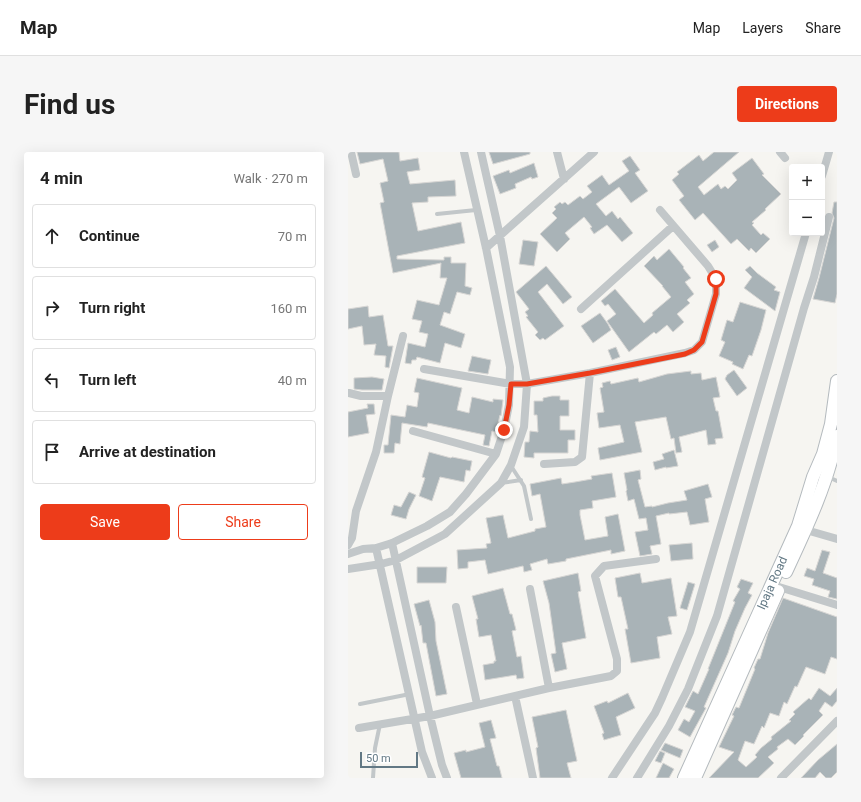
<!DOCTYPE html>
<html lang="en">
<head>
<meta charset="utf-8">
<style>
	:root { --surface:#fff; --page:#f6f6f6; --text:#222; --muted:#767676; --line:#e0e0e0; --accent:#ed3c1a }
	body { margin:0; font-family:Roboto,sans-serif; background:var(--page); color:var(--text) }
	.controls { position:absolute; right:12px; top:12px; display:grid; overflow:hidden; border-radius:4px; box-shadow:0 4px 16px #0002 }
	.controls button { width:36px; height:36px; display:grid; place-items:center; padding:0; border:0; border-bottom:1px solid var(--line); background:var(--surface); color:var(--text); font:20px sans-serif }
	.scale { position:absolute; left:12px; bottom:10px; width:58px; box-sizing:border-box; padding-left:4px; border:2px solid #627884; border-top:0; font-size:11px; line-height:14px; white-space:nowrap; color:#627884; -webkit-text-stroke:3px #fff; paint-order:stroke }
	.stop { position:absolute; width:12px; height:12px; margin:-9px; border:3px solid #ed3c1a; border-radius:50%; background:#fff }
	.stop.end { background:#ed3c1a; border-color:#fff; box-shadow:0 1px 4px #0008 }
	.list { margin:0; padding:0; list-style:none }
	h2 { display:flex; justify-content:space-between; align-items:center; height:52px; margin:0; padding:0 16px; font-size:17px }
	h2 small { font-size:13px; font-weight:400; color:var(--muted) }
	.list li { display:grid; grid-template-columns:26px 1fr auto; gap:12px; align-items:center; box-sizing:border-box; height:64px; margin:0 8px 8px; padding:0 8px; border:1px solid var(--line); border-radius:4px }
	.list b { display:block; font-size:15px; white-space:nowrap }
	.list em { font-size:13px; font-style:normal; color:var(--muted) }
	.actions { display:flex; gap:8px; padding:12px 16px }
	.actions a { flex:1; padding:9px 0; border:1px solid var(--accent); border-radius:4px; text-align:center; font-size:14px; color:var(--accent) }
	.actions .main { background:var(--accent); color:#fff }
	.icon { flex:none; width:22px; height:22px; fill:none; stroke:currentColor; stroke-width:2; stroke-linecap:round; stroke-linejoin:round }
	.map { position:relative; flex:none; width:489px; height:626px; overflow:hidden; border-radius:4px }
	header { display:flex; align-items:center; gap:24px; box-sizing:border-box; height:56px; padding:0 20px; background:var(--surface); border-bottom:1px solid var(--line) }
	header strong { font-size:19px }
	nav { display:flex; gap:22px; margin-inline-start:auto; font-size:14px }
	.intro { display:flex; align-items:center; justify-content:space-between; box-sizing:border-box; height:96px; padding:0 24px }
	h1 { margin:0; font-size:28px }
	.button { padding:10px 18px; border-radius:4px; background:var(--accent); color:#fff; font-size:14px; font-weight:700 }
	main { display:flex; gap:24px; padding:0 24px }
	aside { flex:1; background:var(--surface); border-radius:4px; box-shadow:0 4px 16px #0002 }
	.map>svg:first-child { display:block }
	.building { fill:#a9b3b7; stroke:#d7d6d4 }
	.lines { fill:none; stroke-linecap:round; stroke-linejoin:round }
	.secondary-casing { stroke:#b4babe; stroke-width:14 }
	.lane { stroke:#c2c7c9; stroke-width:4 }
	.street { stroke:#c2c7c9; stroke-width:8 }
	.secondary { stroke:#fff; stroke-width:12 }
	.route { stroke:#ed3c1a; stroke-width:5 }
	.labels { text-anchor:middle; stroke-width:4; stroke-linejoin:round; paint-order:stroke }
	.street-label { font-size:12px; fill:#627884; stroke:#fff }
</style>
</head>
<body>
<header>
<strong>Map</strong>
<nav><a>Map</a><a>Layers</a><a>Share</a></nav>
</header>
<div class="intro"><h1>Find us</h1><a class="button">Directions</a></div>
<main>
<aside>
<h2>4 min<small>Walk · 270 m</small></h2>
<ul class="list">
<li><svg class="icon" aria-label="ahead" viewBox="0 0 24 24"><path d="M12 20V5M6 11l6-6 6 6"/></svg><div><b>Continue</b></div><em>70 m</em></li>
<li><svg class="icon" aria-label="right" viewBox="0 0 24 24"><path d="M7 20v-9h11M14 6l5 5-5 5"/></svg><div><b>Turn right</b></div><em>160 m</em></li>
<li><svg class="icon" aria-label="left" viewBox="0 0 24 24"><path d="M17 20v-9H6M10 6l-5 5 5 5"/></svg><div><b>Turn left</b></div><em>40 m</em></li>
<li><svg class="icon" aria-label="arrive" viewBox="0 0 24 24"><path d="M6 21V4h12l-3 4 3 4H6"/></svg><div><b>Arrive at destination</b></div></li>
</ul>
<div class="actions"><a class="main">Save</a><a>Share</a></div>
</aside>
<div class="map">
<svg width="489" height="626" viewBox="0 0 489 626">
	<rect width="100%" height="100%" fill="#f6f5f1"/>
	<path class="building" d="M9,0H51L52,9L70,6L72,18L59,20L62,32L107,28L108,44L80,45V50L64,51L70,79L113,70L117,91L49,104V107L94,108H96V105H103V111H118L117,134L124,136L122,143L109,140L102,162L96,160L92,173L117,182L113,196L97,191L92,211L69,205L68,208H64L63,212L57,211L60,191L77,195L80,182L71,180L74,169L64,167L69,148L91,153L99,126H92L93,111L45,121L32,51L36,50L32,31L40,29L35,7L12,12Z
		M141,0H182V2L145,12Z
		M366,0H391L350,35L356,43L370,32L373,37L377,34L380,37L389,28L384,21L404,6L416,22L414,23L433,42L417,57L418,58L404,70L406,71L404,73L413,83L415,81L422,87L408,101L403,96L401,99L389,87L383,92L355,61L347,68L331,48L336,44L324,28L331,22L329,20L351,3L355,9Z
		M282,4L292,18L287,21L300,39L283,51L271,35L248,52L258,64L264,59L270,67L272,65L285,81L274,90L259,73L246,82L242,76L244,75L236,65L217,81L222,87L209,100L192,82L209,66L204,61L208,57L206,55L212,50L214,52L217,50L220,53L232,44L235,47L244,40L239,34L254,23L261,33L281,19L274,9Z
		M186,11L190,25L184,27L183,25L167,32L168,36L152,42L145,24L161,18L162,21Z
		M486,50H489V142L487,151L465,147L471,126L486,66L484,61Z
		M175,88L190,90L186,114L171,112Z
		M367,88L371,95L364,100L359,93Z
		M321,97L336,115L335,116L343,126L337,130L346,142L339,148L342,151L329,162L336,170L325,180L319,173L308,182L306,180L281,200L259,169L268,162L260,152L257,154L253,149L267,137L296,171L305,163L304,161L323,145L314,134H315L296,114L306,104L309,108Z
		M198,114L224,145L215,152L199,132L190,140L216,174L197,188L195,186L192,188L187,183L190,180L178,165L180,164L177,160L181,157L168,140Z
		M402,114L409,121L428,135L426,138L432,140L427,159L396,136L404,125L397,118Z
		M392,150L418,158L413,178L404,204L401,203L395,217L384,212L385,210L371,204L377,190L373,188L379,168L385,170Z
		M20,154L21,165L35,163L40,194H45L41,216L37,215L38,204L26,203L28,192L16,193L14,174L0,177V157Z
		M252,161L260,172L263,178L245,191L233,174Z
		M268,195L272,205L264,208L260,198Z
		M124,204L143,208L140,222L120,219Z
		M386,218L399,236L389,244L377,227L379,223Z
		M343,219V222L353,221L354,228L368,225L372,245L365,246L368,259H370L375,286L367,287L368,292L360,293L358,278L331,285L334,300L328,301L326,286L323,287L318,265L287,270L294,300L252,308L250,296L276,290L272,273L251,276L249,261L256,260L252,236L255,235L254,231L262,229L263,232L290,226L291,230L319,222Z
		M24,225L36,227L34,238H14L6,237V226Z
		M69,226L114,236L109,258L121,261L124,245L145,250V247L155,248L153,264L152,263L148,280L144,279L141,294L135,293L137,283L80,271L79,275L54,271L52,292L47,291L46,301H36V293H40L43,263L57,265L59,253L69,255L71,241L66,240Z
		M204,244H212V248H221V264H212V278H227V288H220V301H186V306L176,305L177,290H181L182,279L190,280L189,263H186V249H195V246Z
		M19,252H26L27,262L18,263L21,281L0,285V260L20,256Z
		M326,298L330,314L318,316V315L307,318L305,310L316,307L314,302Z
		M81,300L103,306L104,305L124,309L122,319L118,318L116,330L92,325L84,349L71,344L77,326L74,325Z
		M292,318L293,327L290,328L297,355L304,354V355L320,351L339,348L336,339L360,332L364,345L357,347L361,370L342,373L339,360L321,362V361L308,364L313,392L302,394L304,402L292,404L287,380L300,378L298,366L291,367L286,347L280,349L278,339L279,338L276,321Z
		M264,321L268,345L244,349L245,356L232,358V363L237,388L260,384L257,365L270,362L277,399L263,402V398L218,407V409L200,412L199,407L182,412L184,418L176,420L175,414L140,422L137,408L120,410V416L110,417L109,398L139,396L138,392L143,391L138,366L155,363L160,386L187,379V377L198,375L192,342L184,344L182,332L213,326L214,332L227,330L244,327L243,324Z
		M61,340L68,343L61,357L58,367L43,363L46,353L53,355Z
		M344,391L345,407L323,409L321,393Z
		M474,398L482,400L475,421L489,426V447L480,445L482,439L464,433L466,427L456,424L459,416L467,419Z
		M69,415H99L98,431H69Z
		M230,421L233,439L230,440L238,486L214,491L219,517L207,520L203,502L208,501L201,451L195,429Z
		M292,421L294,431L323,426L329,464L320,465L324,482L309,485L312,506L283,511L277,477H280L273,445H270L267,426Z
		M393,427L405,431L400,441L404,443L397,456L387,479L380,501L356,555L358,556L342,585L330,578L336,567L341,570L347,559L337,555L345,539L350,542L361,517H360L387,450L385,449L392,437L389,435Z
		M340,430L347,432L339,458L332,456Z
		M155,436L162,462H164L168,478L164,479L169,505L173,504L176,526L169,527L168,523L137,528L135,513L146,511V509H148L143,483L131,485L128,467H130L124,444Z
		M435,446L489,465V507L483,505L477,522L458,515L449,535L447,534L439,552L436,550L431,564L422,561L416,576L414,574L406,592L397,589L390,608L398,615L409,605L407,603L413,596L424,587L423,585L443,569L441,568L447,562L445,560L461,546L463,548L471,536L482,544L489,536V549L484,555L477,550L471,559L475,563L455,583L456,584L447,593L440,587L429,595L430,597L420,605L426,611L410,626H361L386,600L371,595L386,564L384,563L388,555L391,556L407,517L406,516L410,507H412L420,481Z
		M81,448L87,470L88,489L99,542L88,544L78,491H75L73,473L72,474L66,452Z
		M280,541L287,556L268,565L273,583L256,588L254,582L256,581L246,554L259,549L260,551Z
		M218,558L229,609L219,611L223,626H192L188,596L190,595L184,565Z
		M143,568L148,586L142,587L149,614H151L154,626H113L106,601L118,598V600L137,595L131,571Z
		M317,591L335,598L332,606L313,598Z
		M489,592V620L483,626H478L472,620L467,626H453L470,608Z
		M312,599L317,601L313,611L307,609Z
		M315,611L326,617L321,626H308Z"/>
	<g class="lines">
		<defs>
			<g id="secondary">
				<path d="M438,420C458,377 480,331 489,284"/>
				<path id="s1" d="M336,626L450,374L465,325L475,302L483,272L489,229"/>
				<path d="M347,626L430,439"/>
			</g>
		</defs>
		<use href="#secondary" class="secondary-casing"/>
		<path class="lane" d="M89,62L128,58
			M163,314L176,334L183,367
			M480,325L489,329
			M153,331L173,328
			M12,552L62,542
			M25,626L27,596L32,572"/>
		<path class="street" d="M3,0L8,22
			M209,0L216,27
			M432,0L437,6
			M474,24L481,0
			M138,96L246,0
			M233,157L325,74
			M76,217L163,232H179L242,221L337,201L346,198L354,190L368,142V127L360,114L312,58
			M1,241L13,244H40
			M65,279L148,302
			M196,312L227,310L234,305L242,221
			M458,378L489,387
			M44,391L82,564L94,613L99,626
			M0,393L4,386L8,359L28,300L40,244L55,184
			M28,396L74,600L84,626
			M0,402L15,397L28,396L44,391L79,374L102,360L118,342L148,302L156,278L161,253L162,215L138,96L116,0
			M0,417L33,412L48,408L97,382L153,331L163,313L176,275L179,232L152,84L133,0
			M431,435L489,453
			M182,437L201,536
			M108,455L129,552
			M167,544L185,626
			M11,576L82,564L201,536L263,524L269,519V507L247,424L256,414L308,407
			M264,626L307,561L314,546L342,480L458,81
			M289,626L321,574L340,537L369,464L456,156L466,125L481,65
			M433,626L489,569"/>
		<use href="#secondary" class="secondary"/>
	</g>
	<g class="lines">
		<path class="route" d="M156,278L161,253L163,232H179L242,221L337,202L346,198L354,190L368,142V127"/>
	</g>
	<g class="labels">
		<g class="street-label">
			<text dy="4" stroke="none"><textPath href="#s1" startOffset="214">Ipaja Road</textPath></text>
		</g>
	</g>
</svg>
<div class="controls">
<button>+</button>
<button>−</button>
</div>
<div class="scale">50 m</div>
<div class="stop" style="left:368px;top:127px"></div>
<div class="stop end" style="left:156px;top:278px"></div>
</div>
</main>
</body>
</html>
